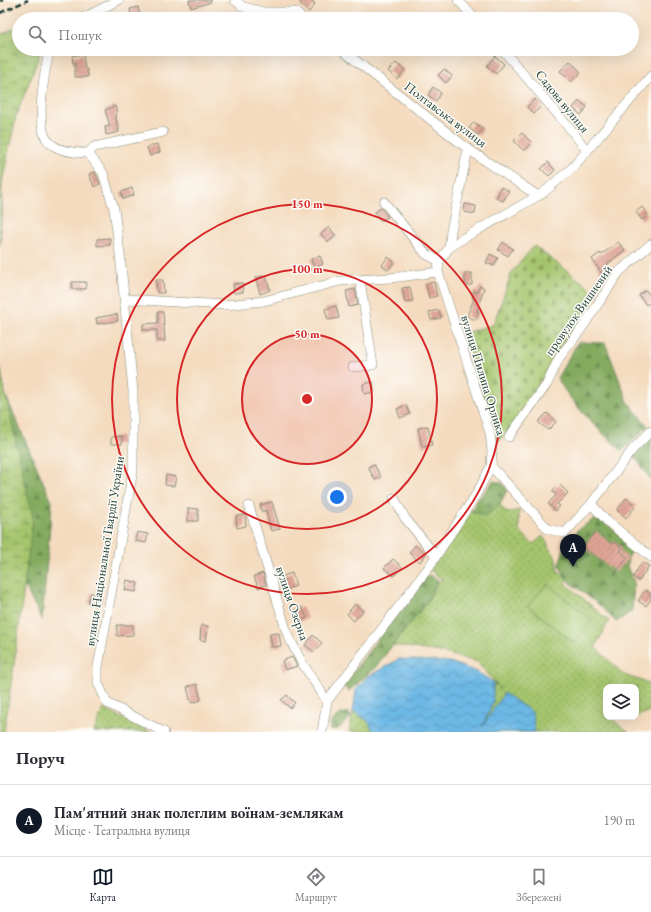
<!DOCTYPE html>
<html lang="uk">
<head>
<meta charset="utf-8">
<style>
	:root { --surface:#fff; --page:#f2f2f3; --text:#2b2b33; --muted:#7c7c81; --line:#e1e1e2; --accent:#111827 }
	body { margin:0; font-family:"EB Garamond",serif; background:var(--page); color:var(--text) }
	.controls { position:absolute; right:12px; bottom:12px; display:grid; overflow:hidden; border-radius:8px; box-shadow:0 4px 16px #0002 }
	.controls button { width:36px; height:36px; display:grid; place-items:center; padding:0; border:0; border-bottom:1px solid var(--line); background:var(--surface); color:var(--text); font:20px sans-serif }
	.you { position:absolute; left:337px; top:497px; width:14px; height:14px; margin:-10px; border:3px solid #fff; border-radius:50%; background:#1a73e8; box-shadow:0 0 0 6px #1a73e833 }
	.badge { display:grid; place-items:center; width:26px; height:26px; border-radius:50%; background:var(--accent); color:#fff; font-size:13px; font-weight:700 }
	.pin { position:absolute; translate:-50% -33px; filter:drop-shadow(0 1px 2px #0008) }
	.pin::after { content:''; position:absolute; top:21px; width:14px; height:12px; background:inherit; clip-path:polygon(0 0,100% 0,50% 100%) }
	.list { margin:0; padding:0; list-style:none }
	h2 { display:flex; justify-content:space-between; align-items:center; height:52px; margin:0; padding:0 16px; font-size:17px }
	h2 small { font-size:13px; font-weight:400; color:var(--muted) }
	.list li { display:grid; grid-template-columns:26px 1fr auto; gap:12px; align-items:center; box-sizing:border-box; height:72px; padding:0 16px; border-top:1px solid var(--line) }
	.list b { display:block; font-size:15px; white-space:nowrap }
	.list p { margin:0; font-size:13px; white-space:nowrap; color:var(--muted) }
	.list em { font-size:13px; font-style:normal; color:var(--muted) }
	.icon { flex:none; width:22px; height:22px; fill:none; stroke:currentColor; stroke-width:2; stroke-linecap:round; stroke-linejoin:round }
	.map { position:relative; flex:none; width:651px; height:732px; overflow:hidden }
	.search { position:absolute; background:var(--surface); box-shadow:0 4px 16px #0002; left:12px; right:12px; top:12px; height:44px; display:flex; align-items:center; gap:10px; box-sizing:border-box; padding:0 14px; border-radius:22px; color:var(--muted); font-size:15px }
	.sheet { height:124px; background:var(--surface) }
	nav { display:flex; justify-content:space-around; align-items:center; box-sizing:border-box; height:56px; border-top:1px solid var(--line); background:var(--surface); font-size:11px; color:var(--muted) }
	nav a { display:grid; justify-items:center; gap:2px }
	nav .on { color:var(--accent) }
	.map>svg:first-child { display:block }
	.grass { fill:url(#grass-dots); stroke:#628150 }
	.forest { fill:url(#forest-firs); stroke:#52744a }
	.wetland { fill:url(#wetland-marsh); stroke:#628150 }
	.cemetery { fill:url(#cemetery-stones); stroke:#628150 }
	.pitch { fill:#a5c56d; stroke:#628150 }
	.water { fill:url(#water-waves); stroke:#467a8c }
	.building { fill:url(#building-hatch) }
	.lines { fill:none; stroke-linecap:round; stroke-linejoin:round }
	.minor-casing { stroke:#8a8c7a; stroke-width:10 }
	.minor { stroke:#fff; stroke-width:9 }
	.rail { stroke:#1f3d34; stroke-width:2.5; stroke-dasharray:6 3; stroke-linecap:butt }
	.ring { fill:none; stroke:#d62828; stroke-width:2 }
	.labels { text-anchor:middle; stroke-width:3; stroke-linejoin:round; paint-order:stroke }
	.street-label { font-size:13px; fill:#1f3d34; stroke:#fdfcf7 }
	.centre { fill:#d62828; stroke:#fdfcf7; stroke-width:2 }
	.ring-label { font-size:12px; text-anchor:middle; font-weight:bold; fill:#d62828; stroke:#fdfcf7; stroke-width:3; stroke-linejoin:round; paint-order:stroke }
</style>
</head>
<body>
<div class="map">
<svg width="651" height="732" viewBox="0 0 651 732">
	<defs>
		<pattern id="grass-dots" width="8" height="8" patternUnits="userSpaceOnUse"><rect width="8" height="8" fill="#a5c56d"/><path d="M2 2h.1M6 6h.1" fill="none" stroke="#86a15a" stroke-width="1.8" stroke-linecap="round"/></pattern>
		<pattern id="forest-firs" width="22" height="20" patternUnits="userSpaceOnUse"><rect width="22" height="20" fill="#84aa60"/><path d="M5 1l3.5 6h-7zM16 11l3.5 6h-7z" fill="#6b8c50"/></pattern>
		<pattern id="wetland-marsh" width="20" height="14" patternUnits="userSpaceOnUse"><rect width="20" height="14" fill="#a5c56d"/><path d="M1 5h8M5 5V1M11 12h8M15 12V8" fill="none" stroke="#86a15a"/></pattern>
		<pattern id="cemetery-stones" width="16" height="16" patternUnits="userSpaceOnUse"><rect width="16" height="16" fill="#a5c56d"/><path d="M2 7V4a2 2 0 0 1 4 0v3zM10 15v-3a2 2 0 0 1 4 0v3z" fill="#86a15a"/></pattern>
		<pattern id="water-waves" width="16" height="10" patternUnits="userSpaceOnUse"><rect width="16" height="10" fill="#6cb8e5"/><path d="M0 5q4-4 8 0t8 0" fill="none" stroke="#5897ba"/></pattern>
		<pattern id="building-hatch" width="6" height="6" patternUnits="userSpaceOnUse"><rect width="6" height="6" fill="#e1a597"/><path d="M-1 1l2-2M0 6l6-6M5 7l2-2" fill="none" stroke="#b6887c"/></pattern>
	</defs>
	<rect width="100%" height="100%" fill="#fdfcf7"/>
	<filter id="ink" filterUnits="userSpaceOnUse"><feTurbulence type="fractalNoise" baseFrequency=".025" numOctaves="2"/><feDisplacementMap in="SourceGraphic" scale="8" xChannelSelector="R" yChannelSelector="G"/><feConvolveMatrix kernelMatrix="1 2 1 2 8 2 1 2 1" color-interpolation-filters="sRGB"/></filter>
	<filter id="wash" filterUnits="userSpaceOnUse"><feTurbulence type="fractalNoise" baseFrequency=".012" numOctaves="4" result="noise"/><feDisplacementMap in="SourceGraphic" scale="16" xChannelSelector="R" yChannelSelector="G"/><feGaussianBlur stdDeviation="0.9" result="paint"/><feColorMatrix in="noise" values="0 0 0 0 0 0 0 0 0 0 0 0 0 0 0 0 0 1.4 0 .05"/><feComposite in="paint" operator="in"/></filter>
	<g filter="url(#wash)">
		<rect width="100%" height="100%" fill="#f4dbbf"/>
		<path class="grass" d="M500,505L507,513L519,510V530L533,544L543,536L556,558L558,572L559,571L568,579L565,583L609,621L595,647L624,675L651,684V711L636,716V687H606V714L604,713L606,715V717H609L629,732H476L493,682L501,690L478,662L440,652L393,645L427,602L437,583L442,580L430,570L470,510L484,515Z
			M103,709L151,732H94Z
			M353,711L368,721L380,732H349Z"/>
		<path class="forest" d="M578,342L605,343L628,402L648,426L622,451C598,429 573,406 557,378Z
			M0,365L5,394L52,502L42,620L12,561L0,551Z
			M651,435V480L633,454Z
			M493,481L502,483L507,490L499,506L484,516L472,511L476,502Z
			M594,519L603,521L634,547L628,558L627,567L634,582L632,611L616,622L602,607L567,580L559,564L566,542L576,540L577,530Z
			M429,575L438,580L428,600L374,669L349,691L343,686L420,582Z
			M348,712L351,717L338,729L330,730V723L338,715Z"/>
		<path class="wetland" d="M19,26V49H42L16,116L2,182L0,245V35Z
			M0,370L33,518L15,657L4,732H0Z"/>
		<path class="cemetery" d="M534,246L598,294L563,344L511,430L498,441L463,333L493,325L512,272Z"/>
		<path class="pitch" d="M547,584L592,620L574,643L528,606Z"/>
		<path class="water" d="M399,659L450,662L477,672L493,682V703L482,727L504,693L532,712L535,732H374L368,721L353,711L356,690L367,677Z"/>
		<g id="blocks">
			<path class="building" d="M189,0H211V2L191,8Z
				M304,0H311L315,4L309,12L300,4Z
				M138,7L141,19H132L130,9Z
				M83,54L85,69H87L88,77H75V63H73L72,56Z
				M495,56L504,64L496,74L487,66Z
				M570,61L581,72L571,82L560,71Z
				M396,63L405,70L397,79L388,71Z
				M444,69L452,76L446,83L438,75Z
				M433,87L441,93L436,101L428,95Z
				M535,99L541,106L534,114L527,107Z
				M579,101L587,107L581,115L573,108Z
				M115,106L117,113L115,114L119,132L106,135L105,127L110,126L105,110Z
				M474,122L483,129L478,135L469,128Z
				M522,133L532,143L524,151L514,141Z
				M157,144L160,152L150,156L147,147Z
				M548,162L555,170L549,176L541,169Z
				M95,172L100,184L94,187L89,174Z
				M501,187L509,191L503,201L496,198Z
				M132,188L134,195L123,199L121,192Z
				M465,204L476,206L475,214L464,212Z
				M642,207L648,215L642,220L636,212Z
				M381,208L388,217L380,221L375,212Z
				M329,227L336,236L328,242L321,234Z
				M110,238V245L97,246V239Z
				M503,242L513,249L508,256L498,250Z
				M618,242L625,250L607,264L611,269L603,275L592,259L600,253L601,255Z
				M490,254L498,258L494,266L486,263Z
				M320,256L323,264L314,268L311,259Z
				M388,257L394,262L388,270L382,265Z
				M465,273H472V285H465Z
				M266,275L270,290L260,294L256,278Z
				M156,280H163L164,293H157Z
				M72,282H86V289H72Z
				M434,282L437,296L429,298L426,284Z
				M242,283L243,292L234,293L233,284Z
				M480,286L484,288L477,311H479L475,320L467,316L474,299L472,298L474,291L477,292Z
				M410,287L413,301L405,302L402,288Z
				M355,289L358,305L349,307L346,291Z
				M646,290L651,297V302L646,305L639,295Z
				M336,306L339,318L328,320L325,309Z
				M439,310L441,318L431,320L429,312Z
				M158,312H163L165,341H157V330H143V324L158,323Z
				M117,314L118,321L97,324L96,318Z
				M373,382L374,392L364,394L363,384Z
				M406,405L410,414L400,418L397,409Z
				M547,413L556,422L548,430L538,422Z
				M428,426L432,445L422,447L418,428Z
				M122,436V444H111V437Z
				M374,464L381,477L375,480L368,467Z
				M166,475L176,477L174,486L165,485Z
				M559,484L568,493L557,504L560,506L556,511L548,504L556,495L552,491Z
				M626,498L636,506L626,518L617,510Z
				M272,502L280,529L271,531L266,510L262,512L260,505Z
				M188,508L198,509V521H188Z
				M245,515L246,526L237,528L236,516Z
				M596,531L612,544L614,541L622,548L620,551L628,558L616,572L583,547Z
				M137,532L148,534L146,543L135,541Z
				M415,545L426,554L420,562L409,553Z
				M393,559L402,567L394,576L384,568Z
				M642,562L649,566L639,581L633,577Z
				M263,573L266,585L258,588L254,576Z
				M292,573L296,586L287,589L283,576Z
				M127,580L138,583L136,592L125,590Z
				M645,590L651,594V599L646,606L638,601Z
				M91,593L101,596L99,605L88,603Z
				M355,604L363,611L354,621L347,614Z
				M302,607L307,618L299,622L294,610Z
				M117,625H133V635L117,636Z
				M201,625L208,626L206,641L200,640Z
				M279,633L281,646L272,647L270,634Z
				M313,635L322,643L314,652L305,645Z
				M292,657L297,666L285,670L282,661Z
				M197,684L201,700L191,703L187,687Z
				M287,695L295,703L290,708L281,700Z"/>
		</g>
	</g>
	<g filter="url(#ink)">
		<use href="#blocks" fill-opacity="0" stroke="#8a8c7a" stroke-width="1"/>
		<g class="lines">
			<defs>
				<path id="minor" d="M235,0L243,7L264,12H295L303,19
					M458,0L475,19
					M81,19L119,0
					M50,49C45,68 33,129 50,143C59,151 76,153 88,153L94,147L163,132
					M341,49L468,149L538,196
					M502,49L572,131L587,151
					M88,153L103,173L114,209L120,254L133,391V470L98,667V683L107,703L164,732
					M384,202L426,254L439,261
					M449,248L451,231L468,149
					M125,299L226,305L264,301L340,281L390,278L438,272
					M353,367L373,365L360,280
					M509,437L547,384L559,358L582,328L619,272L651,244
					M491,466L548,529L565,533L591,504L633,449L651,431
					M394,498L405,518L436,556
					M591,504L607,521L651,557
					M249,506L287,633L301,661L327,701
					M322,732L327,701L429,567L477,493L491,466L492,451L490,433L438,272L439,261L449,248L462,239L543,193L573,167L651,76"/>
			</defs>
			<use href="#minor" class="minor-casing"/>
			<use href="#minor" class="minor"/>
			<path class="rail" d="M0,1L3,0
				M0,13L28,0"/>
		</g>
	</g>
	<circle cx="307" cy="399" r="65" fill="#d62828" fill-opacity=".12"/>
	<g class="ring">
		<circle cx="307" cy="399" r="65"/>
		<circle cx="307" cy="399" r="130"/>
		<circle cx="307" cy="399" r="195"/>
	</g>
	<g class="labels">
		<g class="street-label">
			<text transform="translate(563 101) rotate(51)" y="5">Садова вулиця</text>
			<text transform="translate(446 114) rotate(37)" y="5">Полтавська вулиця</text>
			<text transform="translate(578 310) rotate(-55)" y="5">провулок Вишневий</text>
			<text transform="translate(484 375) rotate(73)" y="5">вулиця Пилипа Орлика</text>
			<text transform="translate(104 551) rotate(-81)" y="5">вулиця Національної Гвардії України</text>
			<text transform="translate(293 603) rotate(71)" y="5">вулиця Озерна</text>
		</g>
	</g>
	<circle cx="307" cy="399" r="6" class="centre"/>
	<g class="ring-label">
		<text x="307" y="208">150 m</text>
		<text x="307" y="273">100 m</text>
		<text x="307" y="338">50 m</text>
	</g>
</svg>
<div class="controls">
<button><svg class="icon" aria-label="layers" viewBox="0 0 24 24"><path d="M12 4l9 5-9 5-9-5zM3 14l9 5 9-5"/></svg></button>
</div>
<div class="you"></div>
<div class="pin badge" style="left:573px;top:567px">A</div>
<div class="search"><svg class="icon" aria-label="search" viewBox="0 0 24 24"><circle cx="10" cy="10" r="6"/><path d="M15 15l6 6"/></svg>Пошук</div>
</div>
<section class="sheet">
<h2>Поруч<small></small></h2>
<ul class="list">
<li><span class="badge">A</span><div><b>Пам'ятний знак полеглим воїнам-землякам</b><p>Місце · Театральна вулиця</p></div><em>190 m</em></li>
</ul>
</section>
<nav>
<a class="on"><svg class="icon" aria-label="map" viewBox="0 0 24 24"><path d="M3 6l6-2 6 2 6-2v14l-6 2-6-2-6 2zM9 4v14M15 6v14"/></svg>Карта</a>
<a><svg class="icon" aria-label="directions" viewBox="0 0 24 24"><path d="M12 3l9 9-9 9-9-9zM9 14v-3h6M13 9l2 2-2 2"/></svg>Маршрут</a>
<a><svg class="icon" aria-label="saved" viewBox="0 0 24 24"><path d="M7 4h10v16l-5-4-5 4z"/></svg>Збережені</a>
</nav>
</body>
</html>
